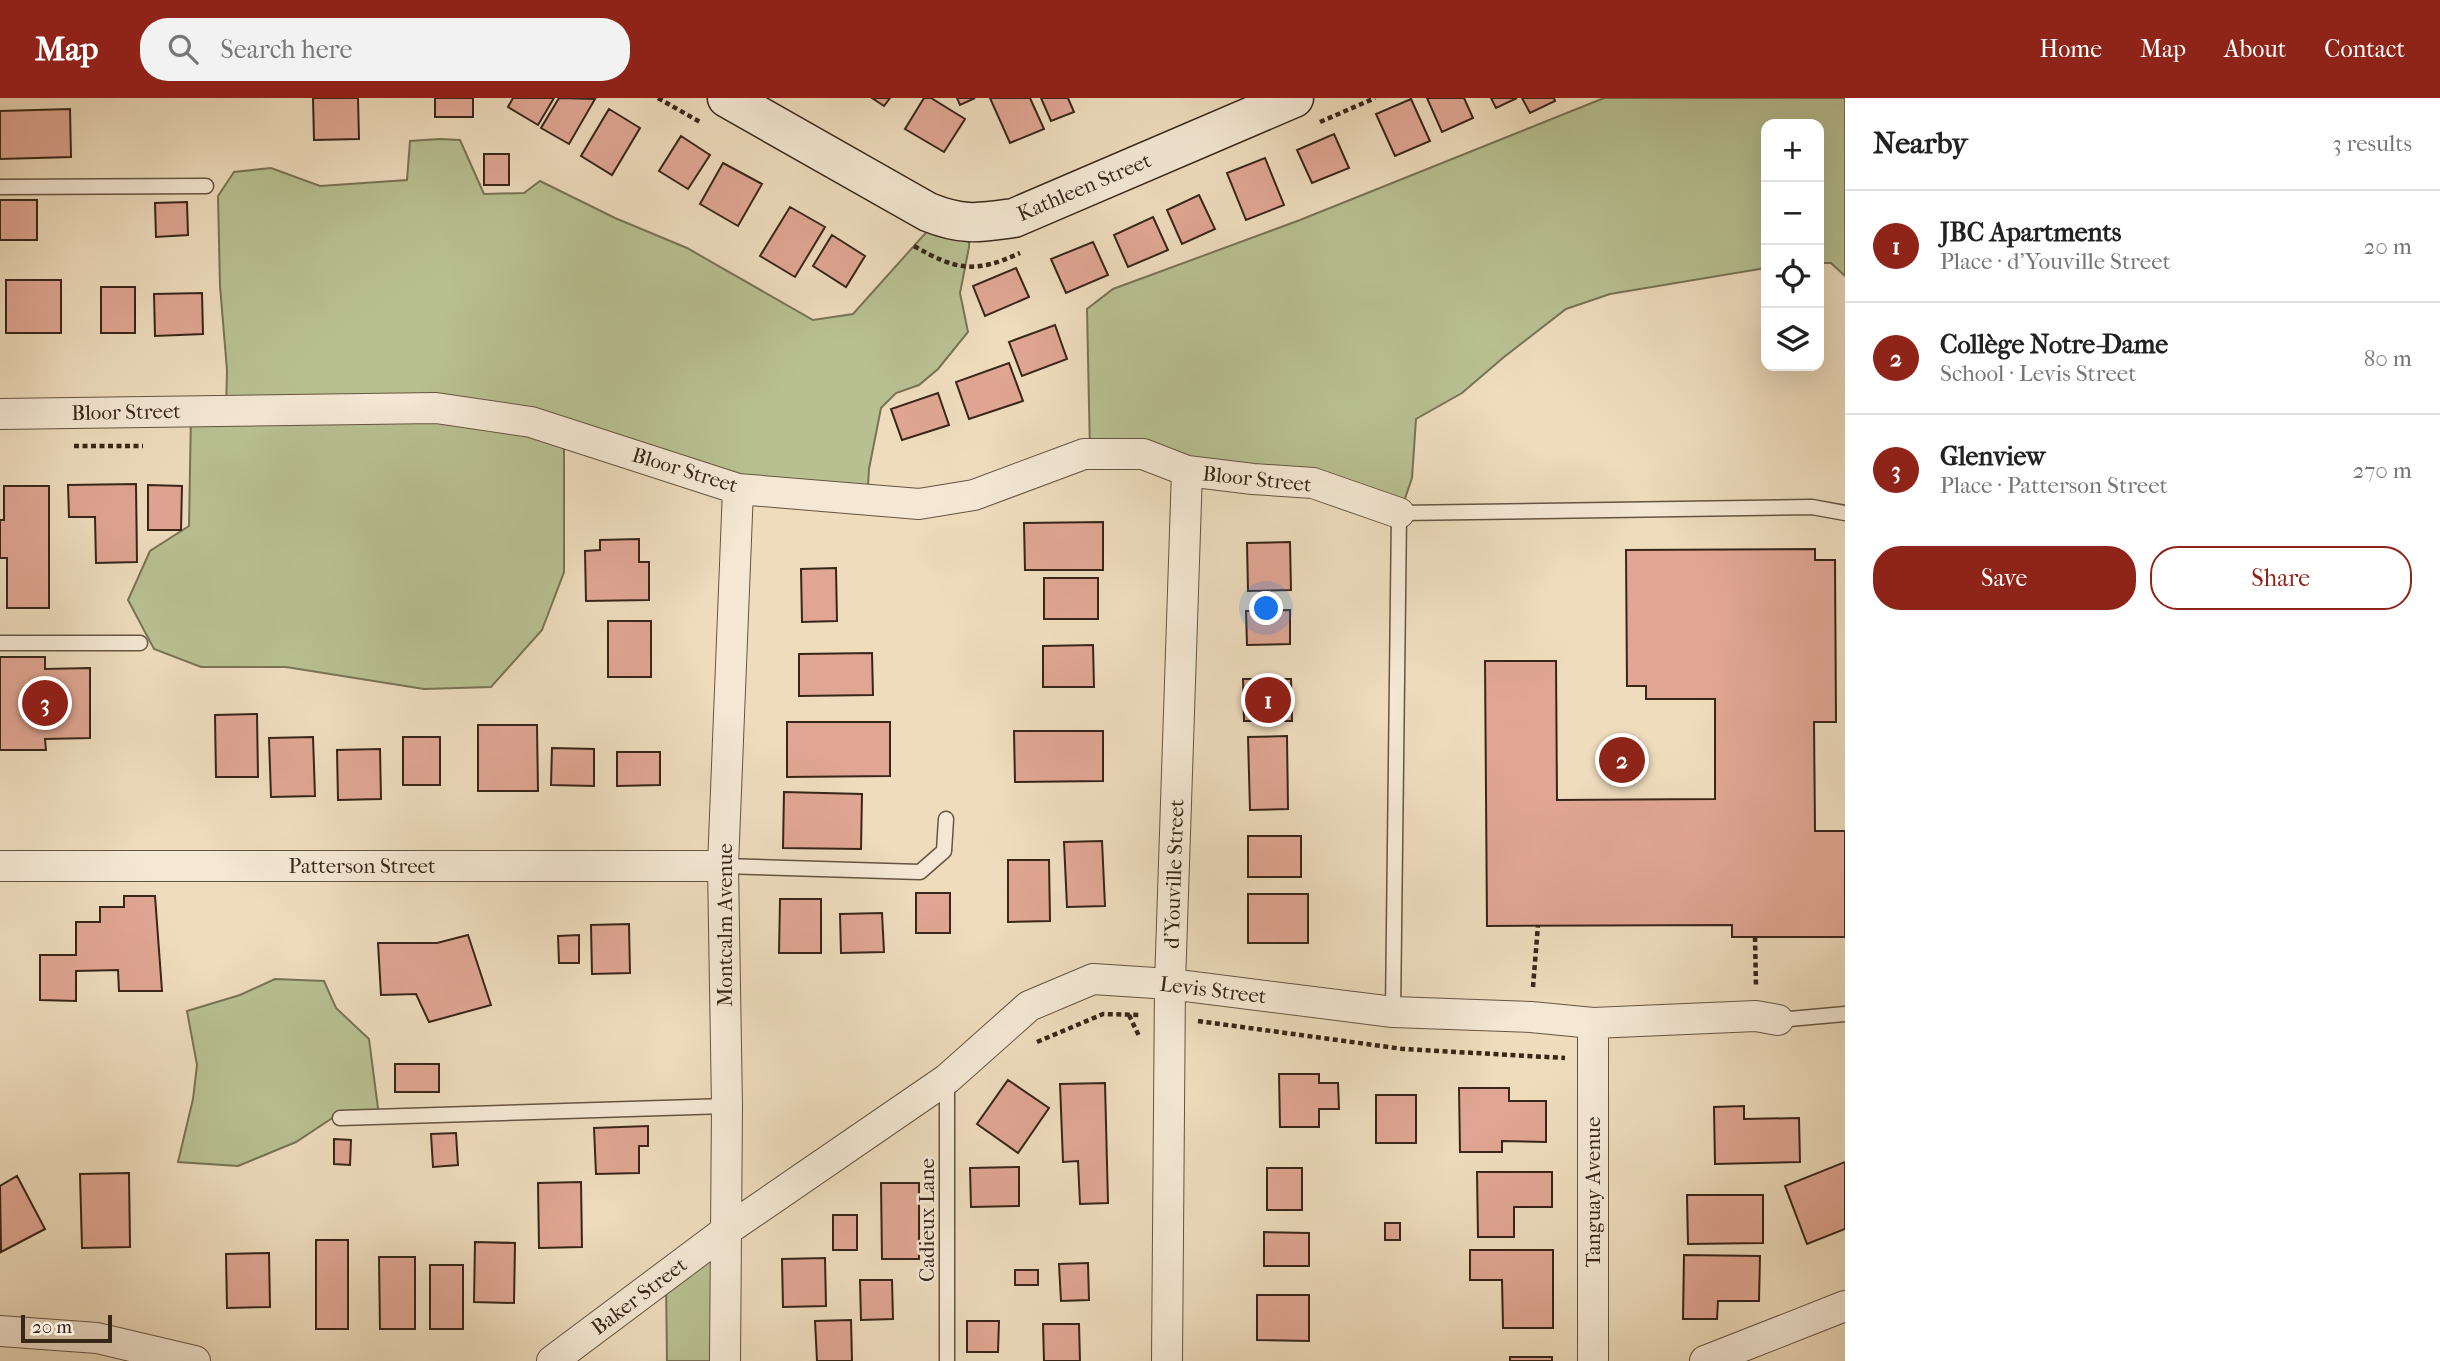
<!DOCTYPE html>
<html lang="en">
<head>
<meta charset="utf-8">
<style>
	:root { --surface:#fff; --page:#f2f2f2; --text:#222; --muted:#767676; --line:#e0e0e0; --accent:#8f2418 }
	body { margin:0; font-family:"IM FELL French Canon",serif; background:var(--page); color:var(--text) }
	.controls { position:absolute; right:21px; top:21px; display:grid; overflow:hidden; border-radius:14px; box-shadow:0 7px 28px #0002 }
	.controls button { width:63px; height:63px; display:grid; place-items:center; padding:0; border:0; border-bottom:2px solid var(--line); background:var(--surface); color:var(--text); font:35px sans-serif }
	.scale { position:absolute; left:21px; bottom:18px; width:91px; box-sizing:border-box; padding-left:7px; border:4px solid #382618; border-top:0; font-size:19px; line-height:24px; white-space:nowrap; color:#382618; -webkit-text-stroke:5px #f4e8d4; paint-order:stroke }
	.you { position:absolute; left:1267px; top:511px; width:24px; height:24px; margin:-18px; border:5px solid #fff; border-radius:50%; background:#1a73e8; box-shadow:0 0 0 10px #1a73e833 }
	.badge { display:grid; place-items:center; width:46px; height:46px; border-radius:50%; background:var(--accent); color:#fff; font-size:23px; font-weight:700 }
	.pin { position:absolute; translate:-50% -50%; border:4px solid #fff; box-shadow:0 2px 7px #0006 }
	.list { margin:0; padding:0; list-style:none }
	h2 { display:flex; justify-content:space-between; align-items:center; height:91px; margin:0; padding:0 28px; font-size:30px }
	h2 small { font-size:23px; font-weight:400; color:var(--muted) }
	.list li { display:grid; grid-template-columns:46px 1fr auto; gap:21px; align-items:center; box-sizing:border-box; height:112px; padding:0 28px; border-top:2px solid var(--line) }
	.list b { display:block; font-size:26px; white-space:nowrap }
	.list p { margin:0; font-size:23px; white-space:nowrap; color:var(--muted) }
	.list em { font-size:23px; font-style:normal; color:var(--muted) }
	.actions { display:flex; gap:14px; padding:21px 28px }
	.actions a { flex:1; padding:16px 0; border:2px solid var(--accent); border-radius:28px; text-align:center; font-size:24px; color:var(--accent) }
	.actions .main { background:var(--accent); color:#fff }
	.icon { flex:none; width:38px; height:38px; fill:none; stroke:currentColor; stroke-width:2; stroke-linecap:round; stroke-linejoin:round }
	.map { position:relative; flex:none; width:1845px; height:1263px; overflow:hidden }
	header { display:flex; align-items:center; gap:42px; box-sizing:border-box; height:98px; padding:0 35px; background:var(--accent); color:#fff }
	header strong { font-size:33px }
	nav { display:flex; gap:38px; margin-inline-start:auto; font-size:24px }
	.search { width:490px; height:63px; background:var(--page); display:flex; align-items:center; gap:18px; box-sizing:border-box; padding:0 24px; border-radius:28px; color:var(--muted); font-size:26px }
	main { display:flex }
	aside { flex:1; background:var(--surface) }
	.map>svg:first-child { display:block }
	.green { fill:#b8c092; stroke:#787355; stroke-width:2 }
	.building { fill:#e0a693; stroke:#382618; stroke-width:2 }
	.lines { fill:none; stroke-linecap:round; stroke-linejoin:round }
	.lane-casing { stroke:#665441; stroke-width:17 }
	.street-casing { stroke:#665441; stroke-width:32 }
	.secondary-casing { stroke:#382618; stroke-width:41 }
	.path { stroke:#382618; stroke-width:4.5; stroke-dasharray:5 3.5; stroke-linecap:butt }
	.lane { stroke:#f4e8d4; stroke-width:14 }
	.street { stroke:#f4e8d4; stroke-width:30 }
	.secondary { stroke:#f4e8d4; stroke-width:38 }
	.labels { text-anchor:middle; stroke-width:5; stroke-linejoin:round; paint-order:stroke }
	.street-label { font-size:21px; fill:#382618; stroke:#f4e8d4 }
</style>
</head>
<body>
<header>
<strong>Map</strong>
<div class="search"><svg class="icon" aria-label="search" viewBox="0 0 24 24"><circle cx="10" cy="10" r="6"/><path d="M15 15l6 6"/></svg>Search here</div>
<nav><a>Home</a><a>Map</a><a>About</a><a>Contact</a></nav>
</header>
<main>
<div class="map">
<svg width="1845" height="1263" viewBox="0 0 1845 1263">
	<rect width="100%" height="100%" fill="#eedcbd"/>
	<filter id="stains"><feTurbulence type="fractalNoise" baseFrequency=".00286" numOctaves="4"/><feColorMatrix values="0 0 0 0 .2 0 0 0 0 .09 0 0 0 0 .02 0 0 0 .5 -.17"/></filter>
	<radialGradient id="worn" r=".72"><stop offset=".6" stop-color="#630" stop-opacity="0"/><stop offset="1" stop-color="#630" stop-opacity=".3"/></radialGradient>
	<path class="green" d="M1604,0H1845V178L1831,165H1819V26H1766V170L1610,196L1566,211L1504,259L1462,295L1416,321L1412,380L1401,412L1090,354L1087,211L1113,191L1300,122Z
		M440,41L460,42L484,96L524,95L540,83L615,120L687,150L813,222L853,216L939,120L970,125L969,149L960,195L968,234L938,271L919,287L896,295L881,310L869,371L867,404L736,392L564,337V474L542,532L491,589L424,591L286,569H201L154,551L128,502L150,453L189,428L191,315H226L227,272L220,188L218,98L234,74L271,70L320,88L407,82L410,43Z
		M275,881L324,883L336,910L369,941L379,1018L334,1019L296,1044L238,1068L178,1064L193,1001L197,967L187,913L240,897Z
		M724,1138L721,1263H667L666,1182Z"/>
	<path class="building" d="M313,0H358L359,41L314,42Z
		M435,0H473V19H435Z
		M513,0H554L538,27L508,9Z
		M559,0L595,1L569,46L541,30Z
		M872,0H890L884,8Z
		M924,0H931L965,21L944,54L905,31Z
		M957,0H975L960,7Z
		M990,0H1030L1044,31L1010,45Z
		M1041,0H1068L1074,14L1051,23Z
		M1427,0H1464L1473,20L1442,34Z
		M1491,0H1517L1496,10Z
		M1522,0H1554L1555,3L1530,15Z
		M1411,1L1430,43L1395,58L1376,16Z
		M70,11L71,59L0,61V13Z
		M609,11L640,30L612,77L581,58Z
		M1334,36L1349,70L1312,85L1297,52Z
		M681,38L710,57L688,91L659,73Z
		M484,56H509V87H484Z
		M1265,60L1284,107L1246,122L1227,75Z
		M723,65L762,86L738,128L700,106Z
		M1199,97L1215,131L1182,146L1167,112Z
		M0,102H37V142H0Z
		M187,104L188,137L156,139L155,105Z
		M790,109L825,129L795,179L760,158Z
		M1153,119L1168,152L1128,169L1114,137Z
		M832,137L865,158L846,189L813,168Z
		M1093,144L1108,177L1066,195L1051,161Z
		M1016,170L1029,199L985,218L973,188Z
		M6,182H61V235H6Z
		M101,189H135V235H101Z
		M202,195L203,236L155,238L154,196Z
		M1055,227L1067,261L1022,278L1009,244Z
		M1009,265L1023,303L969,321L956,284Z
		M938,295L949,327L902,342L891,311Z
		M136,386L137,464L96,465L95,419H69L68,387Z
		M148,387L182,388L181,432H148Z
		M4,388H49V510H7V460H0V422H4Z
		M1103,424V472H1025L1024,425Z
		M639,441V464H649V502L586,503L585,453L600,452V442Z
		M1290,444L1291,492L1248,493L1247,445Z
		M1815,451V462H1835L1836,624H1814L1815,733H1845V839H1732V827L1487,828L1485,563H1556L1557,702L1715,701V601H1646V588H1627L1626,452Z
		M836,470L837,523L802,524L801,471Z
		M1044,480H1098V521H1044Z
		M1290,512V546L1247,547L1246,513Z
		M608,523H651V579H608Z
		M1093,547L1094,589H1043V548Z
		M872,555L873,597L799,598V556Z
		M0,559H45V571L90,570V640L45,641L46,652H0Z
		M1243,581H1291L1292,623H1244Z
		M257,616L258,679H216L215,617Z
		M787,624H890V678L787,679Z
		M478,627H537L538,693H478Z
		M1014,633H1103V683L1015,684Z
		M1287,638L1288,711L1250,712L1248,639Z
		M313,639L315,698L271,699L269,640Z
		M403,639H440V687H403Z
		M552,650L594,651V688L551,687Z
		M380,651L381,701L338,702L337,652Z
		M617,654H660V687L617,688Z
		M784,694L862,696L861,751L783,750Z
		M1248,738H1301V779H1248Z
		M1102,743L1105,808L1067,809L1064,744Z
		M1008,762H1049L1050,823L1008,824Z
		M916,795H950V835H916Z
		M1248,796H1308V845H1248Z
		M124,798H155L162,893H119L118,872L76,873V903L40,902V857H76V824H100V809H124Z
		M780,801H821V855H779Z
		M882,815L884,854L841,855L840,816Z
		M629,826L630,875L592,876L591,827Z
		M468,837L491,907L429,924L416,896L381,897L378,845H437Z
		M579,837V865H559L558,838Z
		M395,966H439V994H395Z
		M1279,976H1319V985H1338L1339,1011H1319V1029H1280Z
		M1008,982L1049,1010L1018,1055L977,1026Z
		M1105,985L1108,1105L1080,1106L1078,1063L1063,1064L1060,986Z
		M1459,990H1509V1003H1546V1044L1502,1043V1054H1460Z
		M1376,997H1416V1045H1376Z
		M1744,1008V1021L1799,1020L1800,1064L1715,1066L1714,1009Z
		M648,1028V1048H639V1075L596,1076L594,1030Z
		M456,1035L458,1067L433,1069L431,1036Z
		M334,1041L351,1042L350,1067L334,1066Z
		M1845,1064V1131L1807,1146L1785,1088Z
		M1019,1069V1108L971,1109L970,1070Z
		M1267,1070H1302V1112H1267Z
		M1477,1074H1552V1109H1514V1139H1478Z
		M129,1075L130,1149L82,1150L80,1076Z
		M17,1078L45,1131L1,1154L0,1088Z
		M581,1084L582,1149L539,1150L538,1085Z
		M881,1085H919V1161H882Z
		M1687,1097H1763V1145L1688,1146Z
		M833,1117H857V1152H833Z
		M1385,1125H1400V1142H1385Z
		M1264,1134L1309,1135V1168H1264Z
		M316,1142H348V1231H316Z
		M475,1144L515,1145L514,1205L474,1204Z
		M1470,1152H1553V1230H1503L1502,1182H1470Z
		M269,1155L270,1209L227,1210L226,1156Z
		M1684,1157L1760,1158L1759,1203H1718L1717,1221H1683Z
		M379,1159H415V1231H380Z
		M825,1160L826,1208L783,1209L782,1161Z
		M1088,1165L1089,1202L1061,1203L1059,1166Z
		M430,1167H463V1231H430Z
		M1015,1172H1038V1187H1015Z
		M860,1182H892L893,1221L861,1222Z
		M1257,1197H1309V1243L1257,1242Z
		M851,1222L852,1263H817L815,1223Z
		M967,1223H999L998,1254H967Z
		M1043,1226H1079L1080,1263H1044Z
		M1510,1259H1552V1263H1510Z"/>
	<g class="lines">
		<defs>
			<path id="lane" d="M0,89L206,88
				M0,545H140
				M723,768L920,774L944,753L946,721
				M1393,914L1399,415L1812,409L1845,415
				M1778,922L1845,916
				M947,981V1263
				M340,1020L727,1008"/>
			<path id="street" d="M0,316L436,310L531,324L738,391L919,406L974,397L1084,356H1143L1187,373L1253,381L1313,385L1399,415
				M0,768H723
				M0,1233L97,1240L195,1263
				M552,1263L727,1132L947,981L1029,908L1093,881L1170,886L1393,914L1531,919L1593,925L1756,918L1778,922
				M725,1263L727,1008L723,768L738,391
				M1167,1263L1170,886L1187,373
				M1593,1263V925
				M1705,1263L1845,1208"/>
			<path id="secondary" d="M727,0L928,114C963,128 978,125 1014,120L1294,0"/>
		</defs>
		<use href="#lane" class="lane-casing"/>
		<use href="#street" class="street-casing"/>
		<use href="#secondary" class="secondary-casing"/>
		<path class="path" d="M658,0L700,24
			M1320,24L1375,0
			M914,148C956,172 974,176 1020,155
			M74,348H143
			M1755,839L1756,889
			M1533,889L1538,827
			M1129,917L1139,938
			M1198,923L1403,951L1565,960
			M1037,944L1103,916L1141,917"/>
		<use href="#lane" class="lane"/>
		<use href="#street" class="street"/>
		<use href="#secondary" class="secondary"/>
	</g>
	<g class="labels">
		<g class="street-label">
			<text transform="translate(1084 89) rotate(-23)" y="7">Kathleen Street</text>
			<text transform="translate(126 314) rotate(-1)" y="7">Bloor Street</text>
			<text transform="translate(685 372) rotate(17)" y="7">Bloor Street</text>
			<text transform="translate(1257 381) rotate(6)" y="7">Bloor Street</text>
			<text x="362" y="775">Patterson Street</text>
			<text transform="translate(1174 776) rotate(-88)" y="7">d'Youville Street</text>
			<text transform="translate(725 827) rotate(-90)" y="7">Montcalm Avenue</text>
			<text transform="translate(1213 892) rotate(7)" y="7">Levis Street</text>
			<text transform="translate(1593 1094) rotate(-90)" y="7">Tanguay Avenue</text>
			<text transform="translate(927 1122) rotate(-90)" y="7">Cadieux Lane</text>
			<text transform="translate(639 1198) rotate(-37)" y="7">Baker Street</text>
		</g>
	</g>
	<rect width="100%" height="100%" filter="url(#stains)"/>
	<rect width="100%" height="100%" fill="url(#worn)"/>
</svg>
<div class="controls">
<button>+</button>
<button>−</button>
<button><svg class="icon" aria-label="locate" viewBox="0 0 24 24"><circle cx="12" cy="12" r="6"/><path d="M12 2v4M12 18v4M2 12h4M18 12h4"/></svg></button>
<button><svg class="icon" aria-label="layers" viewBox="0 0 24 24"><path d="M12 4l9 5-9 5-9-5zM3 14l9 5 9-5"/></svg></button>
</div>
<div class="scale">20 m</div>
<div class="you"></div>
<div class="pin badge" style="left:1268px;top:602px">1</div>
<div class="pin badge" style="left:1622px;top:662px">2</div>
<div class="pin badge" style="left:45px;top:605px">3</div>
</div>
<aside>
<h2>Nearby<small>3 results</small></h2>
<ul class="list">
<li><span class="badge">1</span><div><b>JBC Apartments</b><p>Place · d'Youville Street</p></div><em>20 m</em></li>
<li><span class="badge">2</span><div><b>Collège Notre-Dame</b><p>School · Levis Street</p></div><em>80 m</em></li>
<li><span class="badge">3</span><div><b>Glenview</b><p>Place · Patterson Street</p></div><em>270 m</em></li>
</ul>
<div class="actions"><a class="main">Save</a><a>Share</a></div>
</aside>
</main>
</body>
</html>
